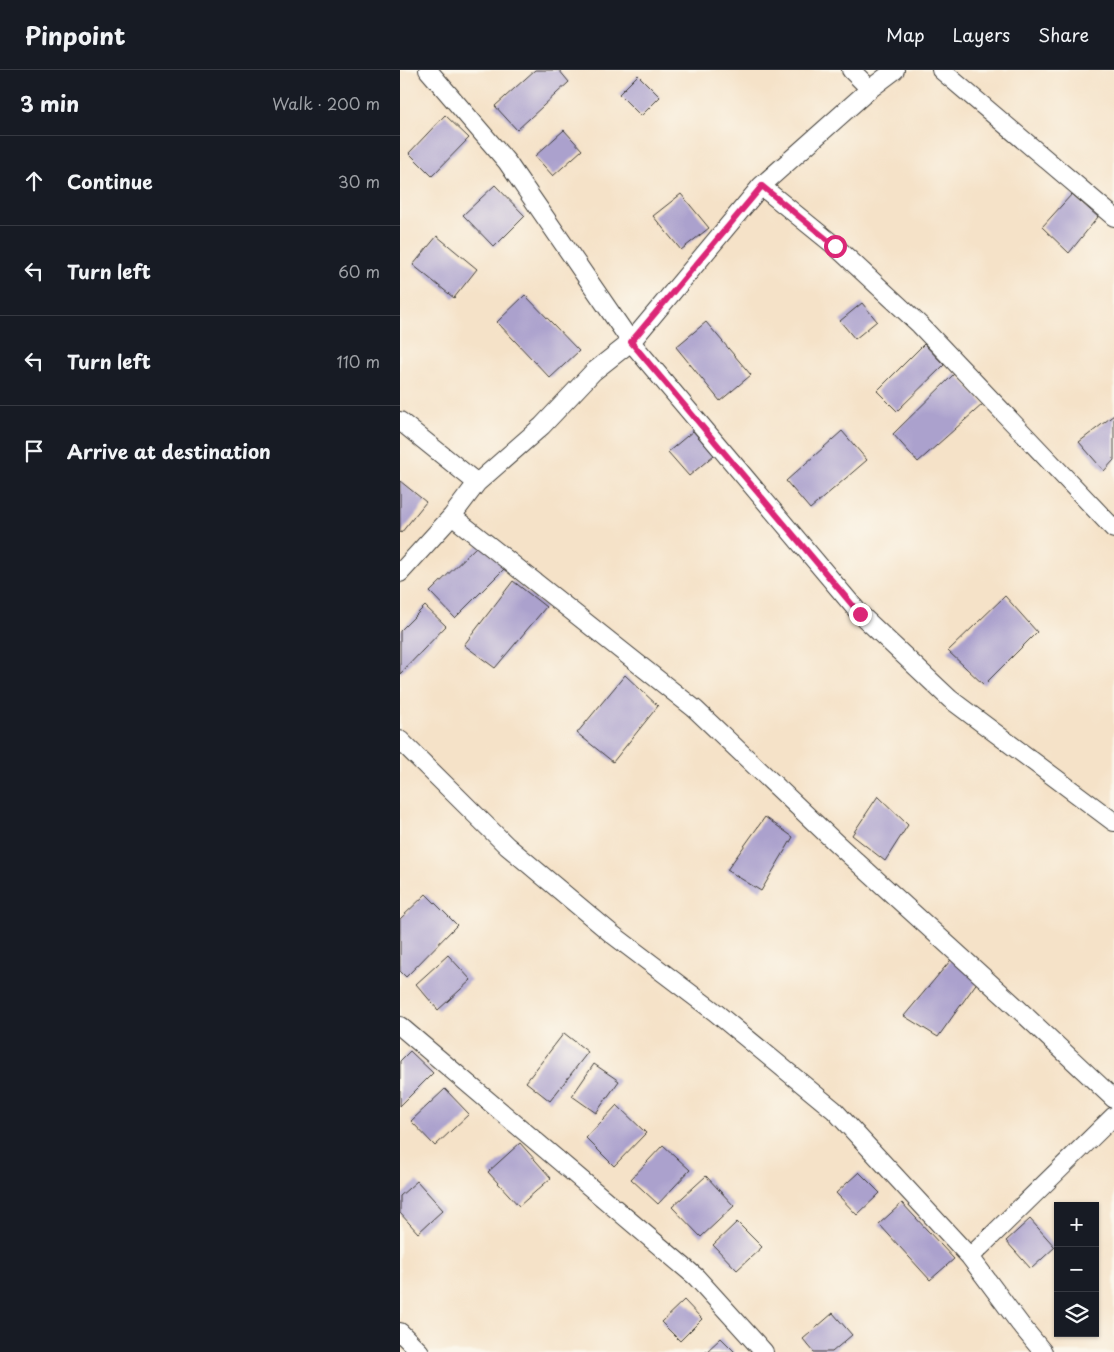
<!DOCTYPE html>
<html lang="en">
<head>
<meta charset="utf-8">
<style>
	:root { --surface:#171b24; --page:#20242c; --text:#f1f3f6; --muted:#9ea1a6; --line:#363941 }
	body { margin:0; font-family:"Playpen Sans",sans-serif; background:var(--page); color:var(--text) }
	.controls { position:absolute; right:15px; bottom:15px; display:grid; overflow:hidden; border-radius:0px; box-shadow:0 1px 4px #0004 }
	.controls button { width:45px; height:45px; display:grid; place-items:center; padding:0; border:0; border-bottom:1px solid var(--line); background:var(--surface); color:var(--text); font:25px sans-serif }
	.stop { position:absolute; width:15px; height:15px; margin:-11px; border:4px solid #db2777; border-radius:50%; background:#fff }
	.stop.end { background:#db2777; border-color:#fff; box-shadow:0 1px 5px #0008 }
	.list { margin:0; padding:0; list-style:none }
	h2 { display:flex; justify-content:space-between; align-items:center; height:65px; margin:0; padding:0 20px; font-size:21px }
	h2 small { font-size:16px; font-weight:400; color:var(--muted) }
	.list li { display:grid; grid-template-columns:32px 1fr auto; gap:15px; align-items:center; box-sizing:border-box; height:90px; padding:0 20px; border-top:1px solid var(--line) }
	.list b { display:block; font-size:19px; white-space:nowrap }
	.list em { font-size:16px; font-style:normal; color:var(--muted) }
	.icon { flex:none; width:28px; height:28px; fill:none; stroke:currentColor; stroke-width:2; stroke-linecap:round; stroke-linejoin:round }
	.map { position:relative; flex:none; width:714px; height:1282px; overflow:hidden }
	header { display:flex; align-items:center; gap:30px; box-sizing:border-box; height:70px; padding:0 25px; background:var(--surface); border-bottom:1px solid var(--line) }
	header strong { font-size:24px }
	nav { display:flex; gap:28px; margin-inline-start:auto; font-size:18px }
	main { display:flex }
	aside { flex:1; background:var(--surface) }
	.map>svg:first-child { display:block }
	.building { fill:#aba1cd }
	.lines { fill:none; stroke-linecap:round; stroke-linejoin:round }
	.minor-casing { stroke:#3d3a36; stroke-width:20 }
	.minor { stroke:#fff; stroke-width:18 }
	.route { stroke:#db2777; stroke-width:6 }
</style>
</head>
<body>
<header>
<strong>Pinpoint</strong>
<nav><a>Map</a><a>Layers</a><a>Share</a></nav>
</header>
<main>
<aside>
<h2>3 min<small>Walk · 200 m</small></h2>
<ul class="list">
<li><svg class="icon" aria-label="ahead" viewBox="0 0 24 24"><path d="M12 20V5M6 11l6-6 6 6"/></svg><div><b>Continue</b></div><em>30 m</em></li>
<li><svg class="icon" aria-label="left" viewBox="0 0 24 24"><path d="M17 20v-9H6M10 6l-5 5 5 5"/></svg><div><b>Turn left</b></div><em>60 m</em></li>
<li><svg class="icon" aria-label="left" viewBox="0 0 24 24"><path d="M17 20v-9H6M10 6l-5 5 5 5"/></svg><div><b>Turn left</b></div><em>110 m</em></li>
<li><svg class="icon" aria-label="arrive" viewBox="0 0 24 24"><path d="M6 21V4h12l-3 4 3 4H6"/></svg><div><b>Arrive at destination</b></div></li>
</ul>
</aside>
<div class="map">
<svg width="714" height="1282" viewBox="0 0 714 1282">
	<rect width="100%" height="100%" fill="#fbf7ec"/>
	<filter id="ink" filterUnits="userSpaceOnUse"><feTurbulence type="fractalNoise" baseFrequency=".02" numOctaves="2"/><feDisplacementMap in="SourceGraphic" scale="10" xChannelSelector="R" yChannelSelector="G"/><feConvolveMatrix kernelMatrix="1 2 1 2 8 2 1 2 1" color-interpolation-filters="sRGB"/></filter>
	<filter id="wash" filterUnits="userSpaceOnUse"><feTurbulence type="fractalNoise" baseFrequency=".0096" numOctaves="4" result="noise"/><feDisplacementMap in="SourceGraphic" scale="20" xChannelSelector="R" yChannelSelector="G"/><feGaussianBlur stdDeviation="1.12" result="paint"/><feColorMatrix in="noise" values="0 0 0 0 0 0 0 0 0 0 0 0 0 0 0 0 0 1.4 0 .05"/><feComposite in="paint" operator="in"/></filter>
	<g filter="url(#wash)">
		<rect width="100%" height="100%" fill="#f5e2c8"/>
		<g id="blocks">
			<path class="building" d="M135,0H159L169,12L117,60L95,36Z
				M238,5L260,27L241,46L219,24Z
				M45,45L69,68L32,106L9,83Z
				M164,60L182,80L153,106L135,86Z
				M95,115L125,146L94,177L63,145Z
				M281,124L309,158L281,180L253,146Z
				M672,124L698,147L669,183L642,157Z
				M37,166L77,199L54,228L13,195Z
				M125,225L179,281L150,308L97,252Z
				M462,233L477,251L455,269L440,251Z
				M306,252L351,305L320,331L276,277Z
				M524,274L544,295L497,341L477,321Z
				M555,303L583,334L518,392L493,364Z
				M714,345V390L704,401L679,372Z
				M293,361L314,385L289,406L268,382Z
				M442,361L467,390L410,439L386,411Z
				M0,411L26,432L1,463L0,462Z
				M80,473L105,498L55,548L30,522Z
				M113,511L146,537L95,598L64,575Z
				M605,526L637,562L584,615L548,581Z
				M25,536L46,556L0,604V561Z
				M225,605L258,636L213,692L177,663Z
				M478,726L508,755L485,791L452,765Z
				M365,747L393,767L361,821L327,800Z
				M26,824L57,855L6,907L0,901V849Z
				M48,885L71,910L38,940L16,914Z
				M555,885L578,911L538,967L504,946Z
				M164,963L188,982L150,1031L126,1012Z
				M10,981L33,1003L0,1036V991Z
				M194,994L219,1011L196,1043L172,1026Z
				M45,1019L69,1044L35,1076L11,1051Z
				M217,1035L246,1063L214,1096L186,1068Z
				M120,1073L151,1108L119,1136L88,1102Z
				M263,1075L290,1100L258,1134L231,1109Z
				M459,1102L480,1123L457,1145L436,1123Z
				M306,1106L334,1136L301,1167L272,1137Z
				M17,1111L43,1140L18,1163L0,1143V1126Z
				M502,1133L554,1189L530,1210L479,1154Z
				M630,1149L655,1177L631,1199L606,1171Z
				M337,1152L362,1177L337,1200L313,1175Z
				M284,1230L302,1249L280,1271L261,1252Z
				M433,1243L452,1265L432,1282H414L403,1269Z
				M321,1268L335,1282H306Z"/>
		</g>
	</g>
	<g filter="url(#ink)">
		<use href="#blocks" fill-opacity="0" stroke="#3d3a36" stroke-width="1"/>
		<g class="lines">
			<defs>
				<path id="minor" d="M28,0L107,92L231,272L460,544L550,629L714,752
					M451,0L470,19
					M541,0L714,147
					M361,116L435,176L520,255L714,459
					M0,351L77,413
					M52,446L295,639L435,772L614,935L714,1029
					M0,503L52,446L77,413L142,356L193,302L231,272L361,116L470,19L495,0
					M0,670L107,776L212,864L315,942L434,1040L570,1187L620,1254L643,1282
					M0,956L296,1207L364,1282
					M570,1187L714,1046
					M0,1262L20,1282"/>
			</defs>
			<use href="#minor" class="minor-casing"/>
			<use href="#minor" class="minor"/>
		</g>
	</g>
	<g class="lines" filter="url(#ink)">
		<path class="route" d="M435,176L362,116L231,272L460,544"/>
	</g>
</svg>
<div class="controls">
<button>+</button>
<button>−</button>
<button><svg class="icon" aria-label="layers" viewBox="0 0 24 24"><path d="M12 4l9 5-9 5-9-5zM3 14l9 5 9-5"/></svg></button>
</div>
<div class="stop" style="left:435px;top:176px"></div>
<div class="stop end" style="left:460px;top:544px"></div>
</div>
</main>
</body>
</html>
